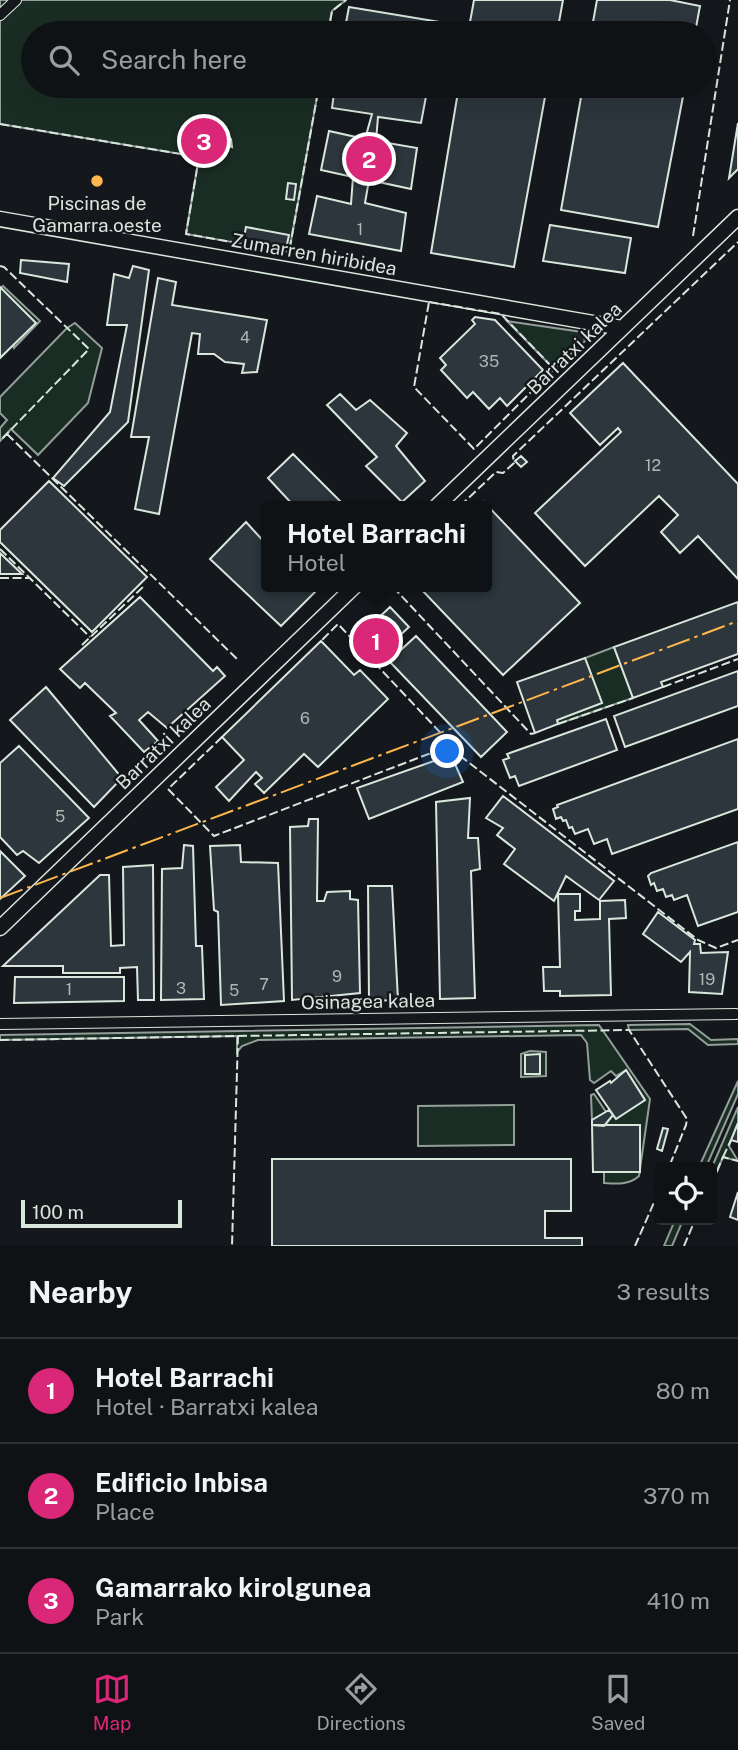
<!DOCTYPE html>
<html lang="en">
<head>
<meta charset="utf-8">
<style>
	:root { --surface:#0f1215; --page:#181b1e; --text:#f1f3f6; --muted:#9b9ea0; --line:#2f3234; --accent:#db2777 }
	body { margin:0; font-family:"Public Sans",sans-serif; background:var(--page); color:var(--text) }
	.controls { position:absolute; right:21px; bottom:21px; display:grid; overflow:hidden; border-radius:7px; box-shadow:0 7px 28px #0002 }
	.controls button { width:63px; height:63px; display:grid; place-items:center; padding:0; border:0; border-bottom:2px solid var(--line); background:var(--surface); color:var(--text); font:35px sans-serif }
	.scale { position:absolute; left:21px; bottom:18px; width:161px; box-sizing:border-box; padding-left:7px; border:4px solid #d8e6dc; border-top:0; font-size:19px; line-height:24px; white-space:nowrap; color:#d8e6dc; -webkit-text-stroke:5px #14181c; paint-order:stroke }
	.you { position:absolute; left:448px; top:752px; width:24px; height:24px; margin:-18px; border:5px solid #fff; border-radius:50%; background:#1a73e8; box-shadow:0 0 0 10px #1a73e833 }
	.badge { display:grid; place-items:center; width:46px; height:46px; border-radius:50%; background:var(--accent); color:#fff; font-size:23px; font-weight:700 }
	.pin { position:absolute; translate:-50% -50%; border:4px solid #fff; box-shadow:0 2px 7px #0006 }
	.popup { position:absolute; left:261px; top:501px; width:231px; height:91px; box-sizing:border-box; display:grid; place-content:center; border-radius:7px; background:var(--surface); filter:drop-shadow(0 2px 5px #0005); font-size:23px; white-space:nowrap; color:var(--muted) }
	.popup b { font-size:26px; color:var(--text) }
	.popup::after { content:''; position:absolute; left:50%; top:100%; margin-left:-14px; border:14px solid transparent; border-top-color:var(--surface) }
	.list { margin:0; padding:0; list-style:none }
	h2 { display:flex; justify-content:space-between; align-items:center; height:91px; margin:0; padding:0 28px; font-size:30px }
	h2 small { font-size:23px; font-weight:400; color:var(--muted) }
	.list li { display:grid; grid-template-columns:46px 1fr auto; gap:21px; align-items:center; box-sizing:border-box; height:105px; padding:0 28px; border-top:2px solid var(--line) }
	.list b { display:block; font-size:26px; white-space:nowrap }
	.list p { margin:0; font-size:23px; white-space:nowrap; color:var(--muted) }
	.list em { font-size:23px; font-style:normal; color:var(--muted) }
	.icon { flex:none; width:38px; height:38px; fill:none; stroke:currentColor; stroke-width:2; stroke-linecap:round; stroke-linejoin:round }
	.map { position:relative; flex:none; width:738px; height:1246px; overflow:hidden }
	.search { position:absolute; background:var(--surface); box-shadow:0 7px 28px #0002; left:21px; right:21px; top:21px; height:77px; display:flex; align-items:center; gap:18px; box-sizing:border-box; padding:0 24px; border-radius:38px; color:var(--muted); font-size:26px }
	.sheet { height:406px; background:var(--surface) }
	nav { display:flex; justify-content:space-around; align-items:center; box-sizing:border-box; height:98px; border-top:2px solid var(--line); background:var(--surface); font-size:19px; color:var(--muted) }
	nav a { display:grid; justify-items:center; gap:4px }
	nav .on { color:var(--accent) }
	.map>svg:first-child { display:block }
	.green { fill:#1a2d24; stroke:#939e99; stroke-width:2 }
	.building { fill:#2c363c; stroke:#d8e6dc; stroke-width:2 }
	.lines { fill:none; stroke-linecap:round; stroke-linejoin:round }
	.street-casing { stroke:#d8e6dc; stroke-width:12 }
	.secondary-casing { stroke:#d8e6dc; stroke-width:17 }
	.street { stroke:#14181c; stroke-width:10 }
	.secondary { stroke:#14181c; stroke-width:14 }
	.fence { stroke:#d8e6dc; stroke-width:2; stroke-dasharray:9 3.5; stroke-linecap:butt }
	.power { stroke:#ffb74d; stroke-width:2; stroke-dasharray:24 5 3.5 5; stroke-linecap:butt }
	.poi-dot { fill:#ffb74d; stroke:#14181c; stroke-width:2.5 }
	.labels { text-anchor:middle; stroke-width:5; stroke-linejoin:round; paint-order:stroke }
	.number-label { font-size:16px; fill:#adbab4 }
	.poi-label { font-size:19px; fill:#d8e6dc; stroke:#14181c }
	.street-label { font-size:19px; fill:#d8e6dc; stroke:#14181c }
</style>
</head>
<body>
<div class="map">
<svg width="738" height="1246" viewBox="0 0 738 1246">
	<rect width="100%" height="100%" fill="#14181c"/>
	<path class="green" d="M0,0H346L332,11L328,33H33V86H319L289,252L186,234L199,157L0,124Z
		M3,286L40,321L14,348L1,288Z
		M507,321L582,332L585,341L554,369Z
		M75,323L102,348L88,403L38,455L11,429L0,441V428L7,420L0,413V397L67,328Z
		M614,647L633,698L558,724L557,720L602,703L585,658Z
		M690,1024L711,1040L738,1039V1044L708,1045L688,1029L629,1030L628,1025Z
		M599,1025L650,1099L639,1176C629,1185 617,1184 604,1183V1126L613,1115L616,1119L645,1100L626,1070L616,1076L611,1071L594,1083L590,1080L587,1043L581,1035L258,1040L242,1046L237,1052V1036L0,1040V1035Z
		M530,1051L546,1052V1076L521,1077V1054Z
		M738,1081V1094L706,1167H699Z
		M594,1094L606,1112L592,1120L591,1095Z
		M514,1105V1145L418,1146V1106Z
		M738,1107V1123L729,1146L738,1161L723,1157L712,1183V1167Z
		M675,1220H683L672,1246H664Z"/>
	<path class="building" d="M474,0H563L557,33H468Z
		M597,0H670L700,6L695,33H591Z
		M349,7L440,22L437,33H344Z
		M335,86H428L421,123L378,117L376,141L417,148L411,189L369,180L365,203L406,213L401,251L309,234L317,196L351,204L353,177L321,170L329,131L365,139L372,114L332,108Z
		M459,86H547L514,267L431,253Z
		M583,86H685L658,227L561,210Z
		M738,123V169L729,178Z
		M221,135L231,139L232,147L219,143Z
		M288,183L296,184L294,200L286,199Z
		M550,225L631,238L625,273L543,261Z
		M246,227L289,235L286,249L243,242Z
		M21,260L69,264L67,282L20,273Z
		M133,266L149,270L128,422L64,486L53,478L110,412L127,325H107L114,274L129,278Z
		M158,278L176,282L172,305L267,320L257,372L242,373L244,364L225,362L214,354H198L200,334L192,333L159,514L135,509L149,437H131Z
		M0,287L36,323L0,358Z
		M475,317L495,320L543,370L507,406L500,398L489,409L473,392L467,398L441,370L446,365L440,358L475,324L472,320Z
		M623,363L738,484V579L698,536L680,553L661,532L678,515L659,496L585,566L535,513L621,432L618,428L600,445L570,413Z
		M340,394L356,410L370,400L407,433L396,446L425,481L402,502L366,466L377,457L327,405Z
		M293,454L345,506H294L268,478Z
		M521,456L527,462L521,467L515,461Z
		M49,481L147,577L92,632L0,542V530Z
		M484,502L580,603L503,675L419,587H486V506H480Z
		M246,522L266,544V587H320L281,626L210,559Z
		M0,553L22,574H0Z
		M140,597L213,671L217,667L225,676L167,728L148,712L139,720L158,741L144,752L110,716L116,713L85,683L80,688L60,669Z
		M738,602V654L661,682L663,687L633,698L614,647Z
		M390,607L409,627L383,651L362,629L369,621L372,624Z
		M416,636L507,732L481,757L389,661Z
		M321,641L354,675L360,670L388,699L318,767L304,754L264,793L255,784L262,778L256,772L229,801L216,787L244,760L222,737Z
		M585,658L602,703L557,720L558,724L535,733L517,682Z
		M738,671V706L625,747L614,716Z
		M46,687L122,778L94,807L10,720Z
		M606,719L617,750L519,786L515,776L510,778L503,760L509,758L507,754Z
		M738,739V809L612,854L607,839L594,844L588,829L575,834L572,827L569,828L566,820L563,821L561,817L556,819L553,809L558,807L557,805Z
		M19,746L89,818L39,863L23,851L17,855L0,837V763Z
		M451,755L463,782L369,819L357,788Z
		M503,796L614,881L599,900L566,876L554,901L504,864L515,849L497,835L503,828L486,818Z
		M470,798L468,838H478L480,869L471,871L475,998L440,999L436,802Z
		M309,819H318L317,901H324L327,892L350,891V899L358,900L360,993L292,1000L290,827L308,826Z
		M738,842V912L698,926L687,895L674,900L672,895L666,897L663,889L657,891L654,883L651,885L648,876L651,873Z
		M184,845L193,846L196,946H202L204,999L161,1000L162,869L182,868Z
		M240,845L241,862L278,863L284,1001L221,1005L218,912L214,910L210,846Z
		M0,851L25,876L0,899Z
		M153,865L154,1000H138L137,967L120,968V973H63V966H3L100,875H109L111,946L124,945L123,867Z
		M368,886H392L398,1000L369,1001Z
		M558,894H580V911H575V920L600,919V901L625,900L626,918L609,919L611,995L560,996V991H544L543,967H560Z
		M658,912L695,940L694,944H700L701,953L728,952L722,994L689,992L690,952L681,962L643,934Z
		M15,977H124V1001L14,1003Z
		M540,1054V1074H525V1055Z
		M626,1070L645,1100L616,1119L596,1090L610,1081L611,1083Z
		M609,1110L613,1115L604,1126L592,1125V1120Z
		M738,1123V1142L731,1140Z
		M592,1125H640V1172H593Z
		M663,1128L668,1129L662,1151L657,1149Z
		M272,1159H571V1211H545V1238H582V1246H272Z
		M738,1192V1220L730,1217Z"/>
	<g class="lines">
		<defs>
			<path id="street" d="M0,15L16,0
				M0,1024L736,1014"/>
			<path id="secondary" d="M0,219L622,328
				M437,506L738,217
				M0,928L354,587"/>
		</defs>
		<use href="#street" class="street-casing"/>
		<use href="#secondary" class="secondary-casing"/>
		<use href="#street" class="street"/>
		<use href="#secondary" class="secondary"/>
		<path class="fence" d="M328,33L332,11L346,0
			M0,124L199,157L186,234L289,252L319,86
			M693,236L730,0
			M0,266L4,267L89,349L0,441
			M429,302L501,314L554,369L474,449L414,387Z
			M7,434L238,660
			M460,506L496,472L503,473L514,463L513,456L738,242
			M0,549L90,637
			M0,578H30
			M393,587L531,734L535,733
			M82,645L143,587
			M663,687L738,659
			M558,724L633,698
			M222,737L168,789L214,836L452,745L338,624L321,641
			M450,748L698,940L716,948L738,940
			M238,1036L629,1030L687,1119L686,1125L669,1167
			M0,1040L238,1036L232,1246
			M723,1157L731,1140
			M712,1183L723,1157L738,1161
			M635,1246L659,1191
			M684,1246L695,1220"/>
		<path class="power" d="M0,898L738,621"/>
	</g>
	<circle class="poi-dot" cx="97" cy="181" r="7"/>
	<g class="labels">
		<g class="number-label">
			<text x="360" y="235">1</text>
			<text x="245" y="343">4</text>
			<text x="489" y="367">35</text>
			<text x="653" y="471">12</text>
			<text x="305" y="724">6</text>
			<text x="60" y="822">5</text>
			<text x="337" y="982">9</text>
			<text x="707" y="985">19</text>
			<text x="264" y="990">7</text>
			<text x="181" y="994">3</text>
			<text x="69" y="995">1</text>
			<text x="234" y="996">5</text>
		</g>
		<g class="poi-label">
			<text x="97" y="210">Piscinas de<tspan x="97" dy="22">Gamarra oeste</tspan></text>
		</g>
		<g class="street-label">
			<text transform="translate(314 254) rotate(10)" y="7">Zumarren hiribidea</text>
			<text transform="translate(574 348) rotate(-44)" y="7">Barratxi kalea</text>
			<text transform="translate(163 743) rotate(-44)" y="7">Barratxi kalea</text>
			<text transform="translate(368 1001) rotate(-1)" y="7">Osinagea kalea</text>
		</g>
	</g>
</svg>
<div class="controls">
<button><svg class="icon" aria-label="locate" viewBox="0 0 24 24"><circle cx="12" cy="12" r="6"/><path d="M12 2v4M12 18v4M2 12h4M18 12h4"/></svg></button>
</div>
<div class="scale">100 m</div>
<div class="you"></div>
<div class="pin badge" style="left:376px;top:641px">1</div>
<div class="popup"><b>Hotel Barrachi</b>Hotel</div>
<div class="pin badge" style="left:369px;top:159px">2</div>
<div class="pin badge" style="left:204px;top:141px">3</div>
<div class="search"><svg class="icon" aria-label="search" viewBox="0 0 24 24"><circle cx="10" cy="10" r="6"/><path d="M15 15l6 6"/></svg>Search here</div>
</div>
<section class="sheet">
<h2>Nearby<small>3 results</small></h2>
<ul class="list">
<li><span class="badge">1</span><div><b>Hotel Barrachi</b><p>Hotel · Barratxi kalea</p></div><em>80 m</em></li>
<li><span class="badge">2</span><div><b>Edificio Inbisa</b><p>Place</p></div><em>370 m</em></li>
<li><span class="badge">3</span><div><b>Gamarrako kirolgunea</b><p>Park</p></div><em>410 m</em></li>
</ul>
</section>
<nav>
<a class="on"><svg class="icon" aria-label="map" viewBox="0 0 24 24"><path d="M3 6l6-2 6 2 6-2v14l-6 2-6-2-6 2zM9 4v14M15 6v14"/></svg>Map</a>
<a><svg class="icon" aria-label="directions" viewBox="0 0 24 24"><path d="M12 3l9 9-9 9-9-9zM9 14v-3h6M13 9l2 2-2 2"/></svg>Directions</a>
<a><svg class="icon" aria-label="saved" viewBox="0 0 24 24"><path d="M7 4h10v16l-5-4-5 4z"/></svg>Saved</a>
</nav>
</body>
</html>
